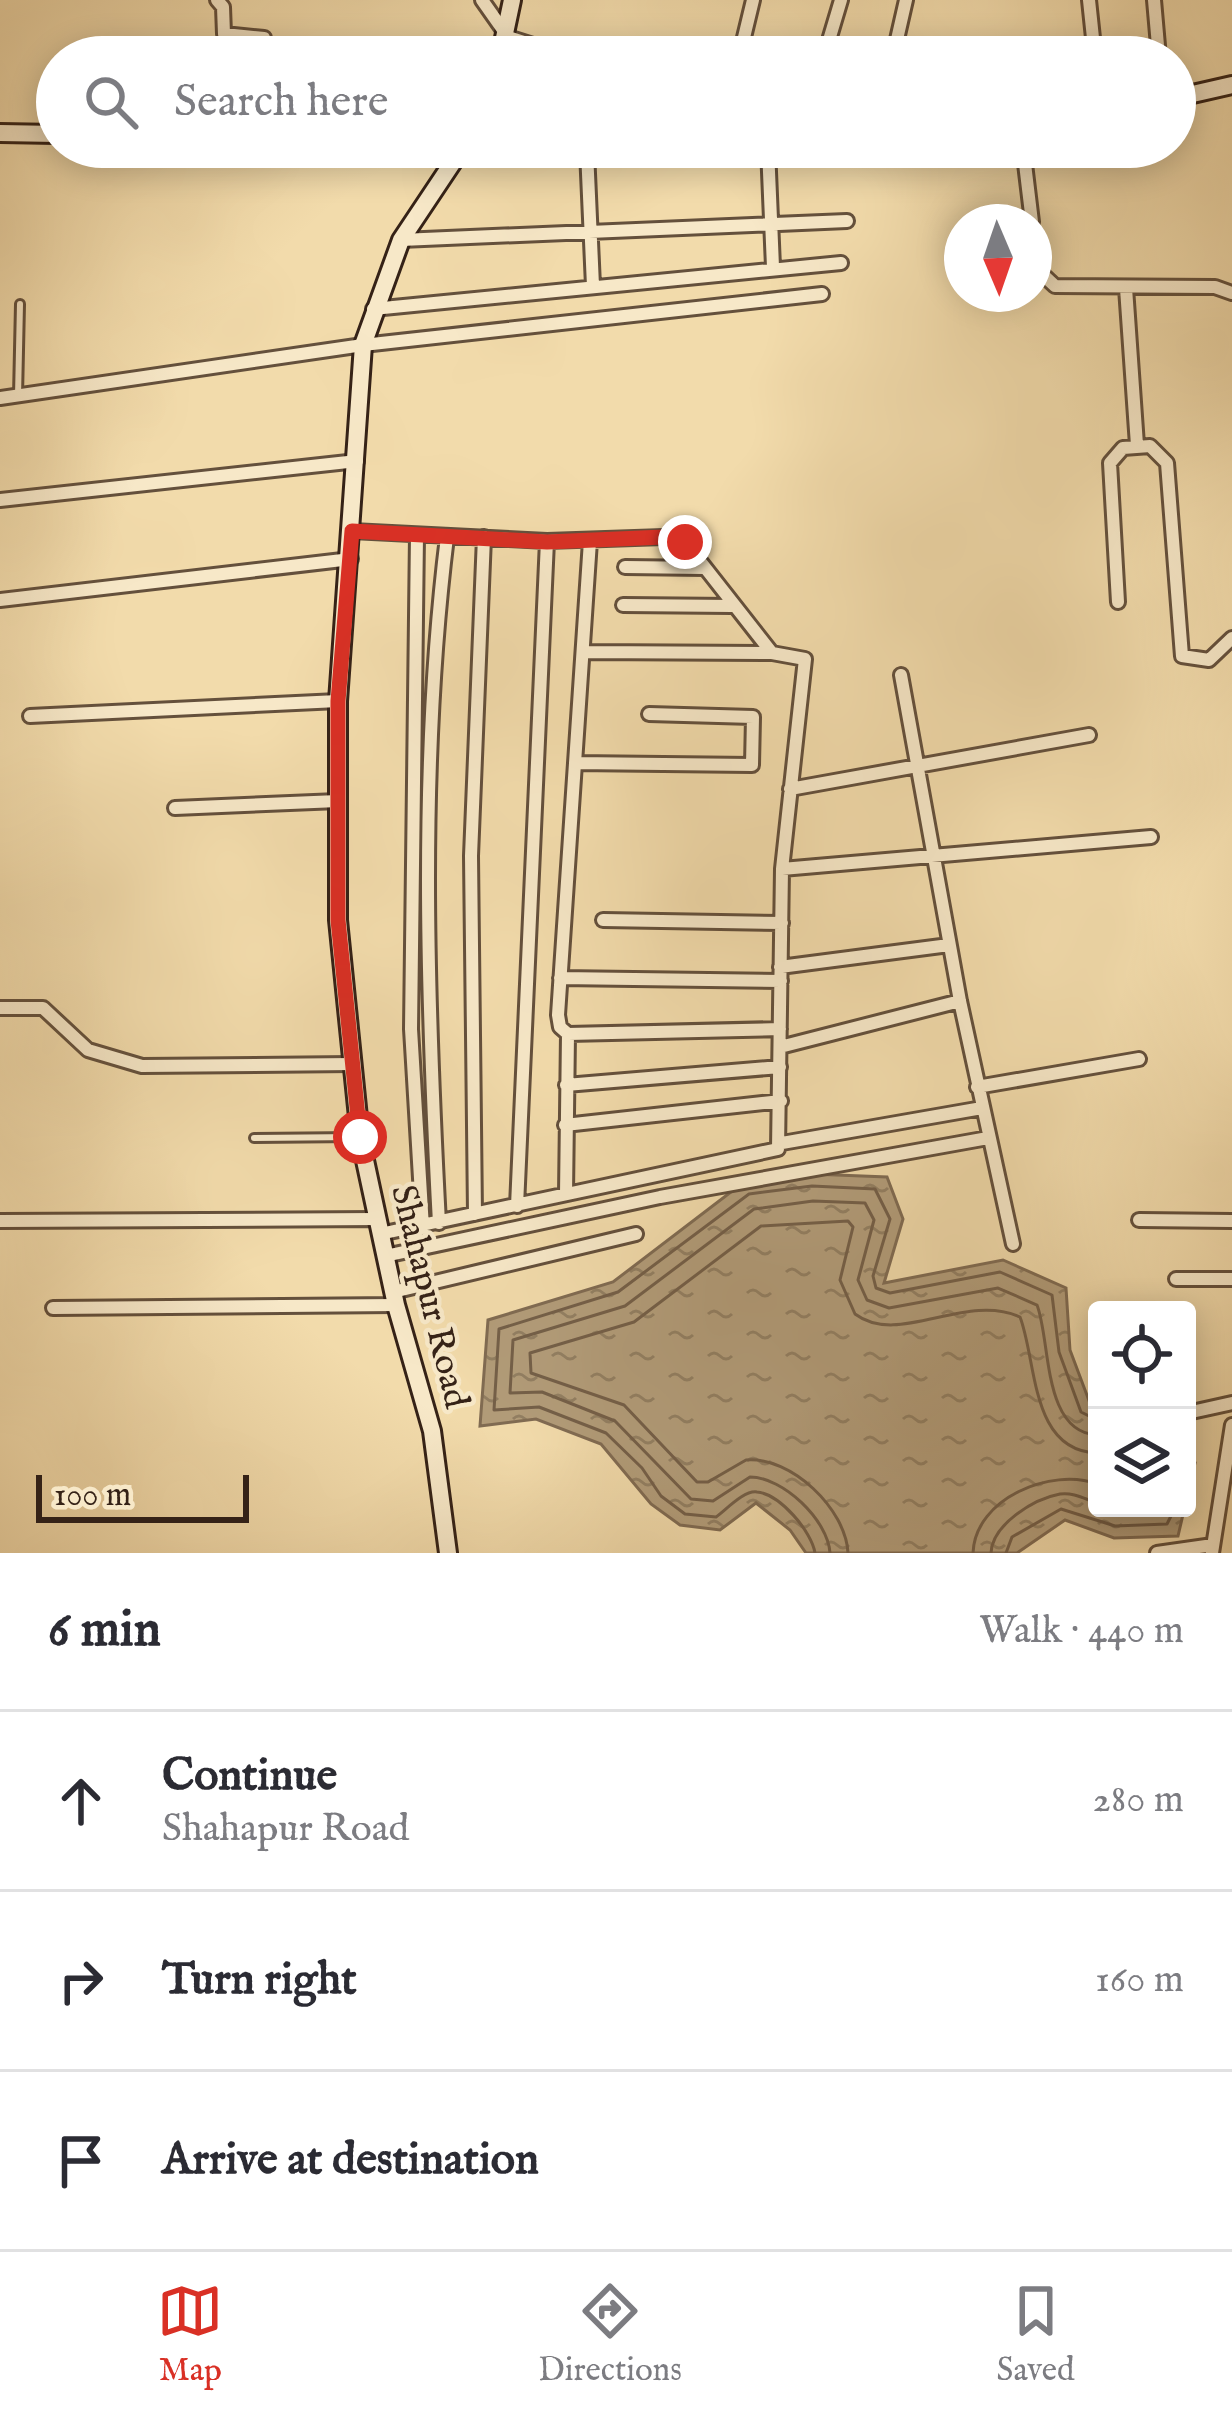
<!DOCTYPE html>
<html lang="en">
<head>
<meta charset="utf-8">
<style>
	:root { --surface:#fff; --page:#f7f7f7; --text:#2b2b33; --muted:#7c7c81; --line:#e1e1e2; --accent:#d93025 }
	body { margin:0; font-family:"IM FELL English",serif; background:var(--page); color:var(--text) }
	.controls { position:absolute; right:36px; bottom:36px; display:grid; overflow:hidden; border-radius:12px; box-shadow:0 6px 30px #0003 }
	.controls button { width:108px; height:108px; display:grid; place-items:center; padding:0; border:0; border-bottom:3px solid var(--line); background:var(--surface); color:var(--text); font:60px sans-serif }
	.compass { position:absolute; left:944px; top:204px; width:108px; height:108px; border-radius:50%; background:var(--surface); box-shadow:0 6px 30px #0003; rotate:178deg }
	.scale { position:absolute; left:36px; bottom:30px; width:213px; box-sizing:border-box; padding-left:12px; border:6px solid #352217; border-top:0; font-size:33px; line-height:42px; white-space:nowrap; color:#352217; -webkit-text-stroke:9px #f7e8c8; paint-order:stroke }
	.stop { position:absolute; width:36px; height:36px; margin:-27px; border:9px solid #d93025; border-radius:50%; background:#fff }
	.stop.end { background:#d93025; border-color:#fff; box-shadow:0 3px 12px #0008 }
	.list { margin:0; padding:0; list-style:none }
	h2 { display:flex; justify-content:space-between; align-items:center; height:156px; margin:0; padding:0 48px; font-size:51px }
	h2 small { font-size:39px; font-weight:400; color:var(--muted) }
	.list li { display:grid; grid-template-columns:78px 1fr auto; gap:36px; align-items:center; box-sizing:border-box; height:180px; padding:0 48px; border-top:3px solid var(--line) }
	.list b { display:block; font-size:45px; white-space:nowrap }
	.list p { margin:0; font-size:39px; white-space:nowrap; color:var(--muted) }
	.list em { font-size:39px; font-style:normal; color:var(--muted) }
	.icon { flex:none; width:66px; height:66px; fill:none; stroke:currentColor; stroke-width:2; stroke-linecap:round; stroke-linejoin:round }
	.map { position:relative; flex:none; width:1232px; height:1553px; overflow:hidden }
	.search { position:absolute; background:var(--surface); box-shadow:0 6px 30px #0003; left:36px; right:36px; top:36px; height:132px; display:flex; align-items:center; gap:30px; box-sizing:border-box; padding:0 42px; border-radius:66px; color:var(--muted); font-size:45px }
	.sheet { height:696px; background:var(--surface) }
	nav { display:flex; justify-content:space-around; align-items:center; box-sizing:border-box; height:168px; border-top:3px solid var(--line); background:var(--surface); font-size:33px; color:var(--muted) }
	nav a { display:grid; justify-items:center; gap:6px }
	nav .on { color:var(--accent) }
	.map>svg:first-child { display:block }
	.water { fill:url(#water-ripples); stroke:#806b52; stroke-width:3 }
	.lines { fill:none; stroke-linecap:round; stroke-linejoin:round }
	.shore { stroke:#745f48; stroke-width:3 }
	.lane-casing { stroke:#64503c; stroke-width:12 }
	.street-casing { stroke:#64503c; stroke-width:18 }
	.secondary-casing { stroke:#352217; stroke-width:22 }
	.lane { stroke:#f7e8c8; stroke-width:6 }
	.street { stroke:#f7e8c8; stroke-width:12 }
	.secondary { stroke:#f7e8c8; stroke-width:16 }
	.route { stroke:#d93025; stroke-width:15 }
	.labels { text-anchor:middle; stroke-width:9; stroke-linejoin:round; paint-order:stroke }
	.street-label { font-size:36px; fill:#352217; stroke:#f7e8c8 }
</style>
</head>
<body>
<div class="map">
<svg width="1232" height="1553" viewBox="0 0 1232 1553">
	<defs>
		<pattern id="water-ripples" width="26" height="14" patternUnits="userSpaceOnUse" patternTransform="scale(3)"><rect width="26" height="14" fill="#b29c79"/><path d="M2 4q2-2 4 0t4 0M15 11q2-2 4 0t4 0" fill="none" stroke="#927f62"/></pattern>
	</defs>
	<rect width="100%" height="100%" fill="#f2dbab"/>
	<filter id="stains"><feTurbulence type="fractalNoise" baseFrequency=".00167" numOctaves="4"/><feColorMatrix values="0 0 0 0 .2 0 0 0 0 .09 0 0 0 0 .02 0 0 0 .5 -.17"/></filter>
	<radialGradient id="worn" r=".72"><stop offset=".6" stop-color="#630" stop-opacity="0"/><stop offset="1" stop-color="#630" stop-opacity=".3"/></radialGradient>
	<path class="water" d="M811,1174L887,1177L903,1219L884,1283L1003,1260L1066,1288L1070,1350L1097,1422V1508H1187V1462L1195,1463L1178,1536L1114,1538L1065,1520L1017,1553H806L790,1530L756,1503L720,1530L680,1525L651,1504L601,1444L536,1419L480,1426L488,1320L613,1282L744,1182Z"/>
	<g class="lines">
		<path class="shore" d="M815,1553C812,1532 780,1494 757,1492C744,1490 726,1510 716,1517L685,1514L661,1496L642,1468L606,1433L539,1407L494,1410L499,1329L618,1292L749,1194L812,1186L875,1189L890,1219L873,1276L876,1288L890,1293L1000,1272L1052,1295L1059,1352L1081,1412L1097,1420
			M830,1553C828,1520 783,1477 750,1477L713,1501L691,1499L615,1421L542,1392L510,1393L513,1340L625,1306L754,1209L813,1201L865,1203L874,1220L858,1280L867,1300L889,1308L998,1288L1037,1305C1051,1341 1042,1432 1097,1435
			M848,1553C846,1509 791,1456 746,1460L708,1482H697L624,1405L531,1373L530,1353L634,1322L761,1226L848,1221L853,1227L840,1280L855,1314C899,1347 965,1292 1020,1317C1037,1361 1030,1451 1097,1453
			M973,1553C975,1498 1052,1467 1097,1484
			M991,1553C992,1525 1033,1499 1060,1494C1073,1492 1085,1499 1097,1503
			M1006,1553L1012,1537L1061,1509L1115,1526L1167,1524L1175,1508"/>
		<defs>
			<path id="lane" d="M18,396L20,304
				M254,1138L356,1137"/>
			<path id="street" d="M217,0L223,7L224,34L264,38L266,57
				M482,0L508,37L571,57
				M1089,0L1095,57
				M1154,0L1159,57
				M740,54L753,0
				M824,57L841,0
				M893,57L906,0
				M1023,147L1032,222
				M768,148L773,267
				M587,151L593,286
				M401,240L847,221
				M1034,241L1040,272L1055,286L1215,287L1232,293
				M1126,288L1137,445
				M373,309L841,263
				M0,398L363,345L822,294
				M0,500L357,461
				M352,531L547,541L664,537L685,542L772,653L805,659L782,869L778,1149L380,1234
				M417,535L411,1029L423,1228
				M625,567L705,568
				M0,600L351,559
				M1118,602L1110,463L1123,448L1150,446L1167,463L1182,656L1209,660L1232,638
				M623,605L732,606
				M584,652L772,653
				M901,675L960,1001L1013,1244
				M30,716L338,701
				M575,763L752,765L753,717L649,714
				M790,789L1089,735
				M175,808L338,801
				M782,869L1151,837
				M603,920L782,923
				M780,967L949,945
				M560,978L781,981
				M0,1008H43L88,1050L142,1066L353,1064
				M568,1034L780,1029
				M780,1047L960,1001
				M566,1085L780,1067
				M977,1087L1139,1059
				M565,1125L781,1101
				M782,1143L982,1108
				M566,1194L568,1034L560,1027L558,1015L590,541
				M517,1206L547,541
				M475,1214L471,856L484,537
				M1139,1220L1232,1221
				M0,1221L377,1219
				M439,1223C427,997 419,762 447,537
				M385,1256L660,1197L988,1138
				M1176,1279H1232
				M393,1292L636,1234
				M53,1308L396,1305
				M1187,1413L1232,1403
				M1157,1553L1213,1545
				M1212,1553L1232,1425"/>
			<path id="secondary" d="M500,57L512,0
				M1175,98L1232,85
				M0,133L57,134
				M429,147L540,153L817,147
				M448,1553L432,1431L396,1305L360,1137L338,920V701L363,345L401,240L463,147"/>
		</defs>
		<use href="#lane" class="lane-casing"/>
		<use href="#street" class="street-casing"/>
		<use href="#secondary" class="secondary-casing"/>
		<use href="#lane" class="lane"/>
		<use href="#street" class="street"/>
		<use href="#secondary" class="secondary"/>
	</g>
	<g class="lines">
		<path class="route" d="M360,1137L338,920V701L352,531L547,542L664,537L685,542"/>
	</g>
	<g class="labels">
		<g class="street-label">
			<text transform="translate(432 1296) rotate(76)" y="13">Shahapur Road</text>
		</g>
	</g>
	<rect width="100%" height="100%" filter="url(#stains)"/>
	<rect width="100%" height="100%" fill="url(#worn)"/>
</svg>
<div class="controls">
<button><svg class="icon" aria-label="locate" viewBox="0 0 24 24"><circle cx="12" cy="12" r="6"/><path d="M12 2v4M12 18v4M2 12h4M18 12h4"/></svg></button>
<button><svg class="icon" aria-label="layers" viewBox="0 0 24 24"><path d="M12 4l9 5-9 5-9-5zM3 14l9 5 9-5"/></svg></button>
</div>
<svg class="compass" viewBox="-18 -18 36 36"><path d="M0-13l5 13h-10z" fill="#e53935"/><path d="M0 13l5-13h-10z" fill="#7c7c81"/></svg>
<div class="scale">100 m</div>
<div class="stop" style="left:360px;top:1137px"></div>
<div class="stop end" style="left:685px;top:542px"></div>
<div class="search"><svg class="icon" aria-label="search" viewBox="0 0 24 24"><circle cx="10" cy="10" r="6"/><path d="M15 15l6 6"/></svg>Search here</div>
</div>
<section class="sheet">
<h2>6 min<small>Walk · 440 m</small></h2>
<ul class="list">
<li><svg class="icon" aria-label="ahead" viewBox="0 0 24 24"><path d="M12 20V5M6 11l6-6 6 6"/></svg><div><b>Continue</b><p>Shahapur Road</p></div><em>280 m</em></li>
<li><svg class="icon" aria-label="right" viewBox="0 0 24 24"><path d="M7 20v-9h11M14 6l5 5-5 5"/></svg><div><b>Turn right</b></div><em>160 m</em></li>
<li><svg class="icon" aria-label="arrive" viewBox="0 0 24 24"><path d="M6 21V4h12l-3 4 3 4H6"/></svg><div><b>Arrive at destination</b></div></li>
</ul>
</section>
<nav>
<a class="on"><svg class="icon" aria-label="map" viewBox="0 0 24 24"><path d="M3 6l6-2 6 2 6-2v14l-6 2-6-2-6 2zM9 4v14M15 6v14"/></svg>Map</a>
<a><svg class="icon" aria-label="directions" viewBox="0 0 24 24"><path d="M12 3l9 9-9 9-9-9zM9 14v-3h6M13 9l2 2-2 2"/></svg>Directions</a>
<a><svg class="icon" aria-label="saved" viewBox="0 0 24 24"><path d="M7 4h10v16l-5-4-5 4z"/></svg>Saved</a>
</nav>
</body>
</html>
